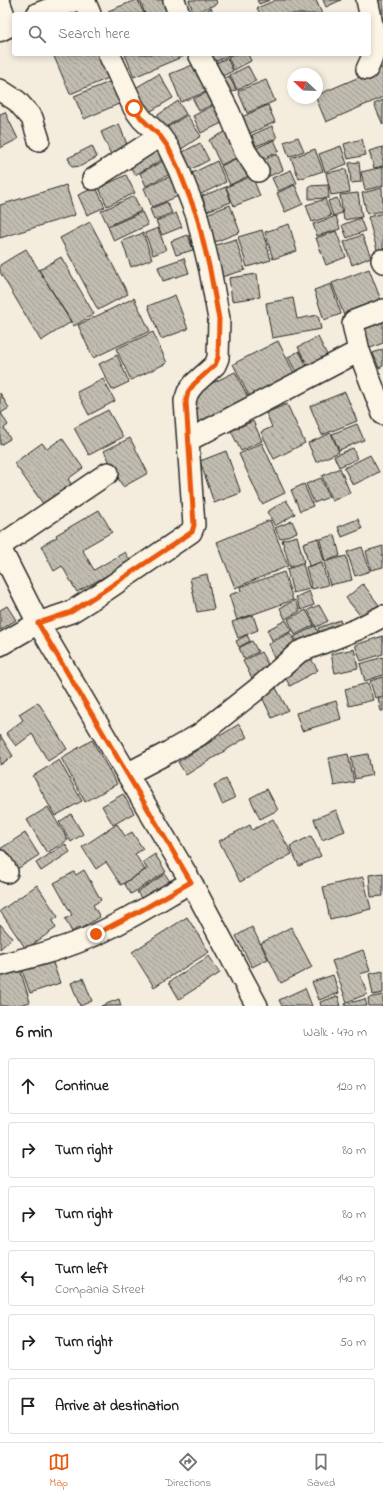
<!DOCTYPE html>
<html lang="en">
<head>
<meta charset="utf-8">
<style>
	:root { --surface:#fff; --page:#f2f2f2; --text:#222; --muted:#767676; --line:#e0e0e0; --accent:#ea580c }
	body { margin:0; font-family:"Indie Flower",sans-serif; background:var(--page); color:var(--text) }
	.compass { position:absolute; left:287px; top:68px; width:36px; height:36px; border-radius:50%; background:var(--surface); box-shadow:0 2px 6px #0003; rotate:293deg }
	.stop { position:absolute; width:12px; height:12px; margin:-9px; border:3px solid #ea580c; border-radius:50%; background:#fff }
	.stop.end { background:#ea580c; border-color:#fff; box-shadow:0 1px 4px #0008 }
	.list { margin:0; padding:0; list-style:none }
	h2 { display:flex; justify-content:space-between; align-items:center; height:52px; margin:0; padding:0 16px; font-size:17px }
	h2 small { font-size:13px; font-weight:400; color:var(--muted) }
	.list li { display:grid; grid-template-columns:26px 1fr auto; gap:12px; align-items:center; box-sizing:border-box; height:56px; margin:0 8px 8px; padding:0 8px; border:1px solid var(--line); border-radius:4px }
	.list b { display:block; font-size:15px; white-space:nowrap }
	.list p { margin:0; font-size:13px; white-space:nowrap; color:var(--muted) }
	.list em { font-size:13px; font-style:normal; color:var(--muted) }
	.icon { flex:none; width:22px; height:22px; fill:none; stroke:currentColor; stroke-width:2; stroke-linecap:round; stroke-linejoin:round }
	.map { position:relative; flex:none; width:383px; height:1006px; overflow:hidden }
	.search { position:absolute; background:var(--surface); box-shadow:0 2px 6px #0003; left:12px; right:12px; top:12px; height:44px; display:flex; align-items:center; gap:10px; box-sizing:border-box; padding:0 14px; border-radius:4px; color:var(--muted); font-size:15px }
	.sheet { height:436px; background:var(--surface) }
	nav { display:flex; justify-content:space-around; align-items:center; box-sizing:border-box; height:56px; border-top:1px solid var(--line); background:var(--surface); font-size:11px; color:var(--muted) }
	nav a { display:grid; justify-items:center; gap:2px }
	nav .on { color:var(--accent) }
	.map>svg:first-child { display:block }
	.building { fill:url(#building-back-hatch); stroke:#2b2b2b }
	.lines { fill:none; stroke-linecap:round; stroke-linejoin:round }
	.minor-casing { stroke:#2b2b2b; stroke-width:24 }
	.major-casing { stroke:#2b2b2b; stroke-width:25 }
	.minor { stroke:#fcf5e5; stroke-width:21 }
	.major { stroke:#fcf5e5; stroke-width:22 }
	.route { stroke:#ea580c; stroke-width:5 }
</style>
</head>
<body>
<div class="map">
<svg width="383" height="1006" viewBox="0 0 383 1006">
	<defs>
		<pattern id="building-back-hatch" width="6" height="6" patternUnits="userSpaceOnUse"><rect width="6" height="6" fill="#c2bdb1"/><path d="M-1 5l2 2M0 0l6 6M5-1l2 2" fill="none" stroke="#9e9a90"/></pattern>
	</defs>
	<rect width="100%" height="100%" fill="#f4edde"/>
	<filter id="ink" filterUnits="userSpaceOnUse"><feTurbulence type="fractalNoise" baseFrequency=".025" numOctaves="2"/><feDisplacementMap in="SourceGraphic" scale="8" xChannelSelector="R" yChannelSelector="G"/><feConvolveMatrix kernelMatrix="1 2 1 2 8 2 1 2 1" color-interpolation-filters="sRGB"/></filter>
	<g filter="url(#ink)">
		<path class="building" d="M136,0H138L144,14H109L108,11Z
			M140,0H169L175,14H145Z
			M189,0H216L217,4L193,13Z
			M257,0H270L259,4Z
			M276,0H316L322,14H260L257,8Z
			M323,0H341L326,7Z
			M376,0H383V20Z
			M211,8L214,14H200Z
			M53,54H101L111,77L70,94Z
			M125,54H189L134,77Z
			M211,54H231L215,62Z
			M234,54H248L251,61L234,70L228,57Z
			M227,58L233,71L216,79L210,66Z
			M200,62L211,90L181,102L170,74Z
			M248,66L256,81L237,90L230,75Z
			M383,67V97L326,122L316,98L317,95Z
			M159,74L173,98L146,114L132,90Z
			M229,76L236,90L223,97L216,83Z
			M266,80L275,101L247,113L238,91Z
			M112,81L121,103L84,119L74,96Z
			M214,89L220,101L199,111L193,99Z
			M383,100V125L374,104Z
			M178,101L186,114L163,129L155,117Z
			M216,104L224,122L201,133L193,116Z
			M268,105L275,122L242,137L235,120Z
			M5,112L18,139L0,148V114Z
			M187,115L201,136L177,152L163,130Z
			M119,124L130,152L113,159L101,132Z
			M272,126L277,138L256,146L252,135Z
			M233,128L246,153L221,165L209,140Z
			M298,137L304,151L289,157L284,142Z
			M362,139L366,155L348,159L344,144Z
			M274,140L279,151L255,161L250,151Z
			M159,143L167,157L135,175L127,161Z
			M200,143L209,160L184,173L175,156Z
			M92,146L97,157L81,166L72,167L68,158Z
			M341,146L347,164L325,172L319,154Z
			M383,147V166L374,168L369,151Z
			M315,149L323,171L299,179L291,158Z
			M245,154L254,173L230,185L221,166Z
			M277,154L283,170L265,178L258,162Z
			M167,159L174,172L146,186L140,173Z
			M217,161L226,182L195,197L186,176Z
			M359,162L361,182L351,183L349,163Z
			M383,167V186L365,190L361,172Z
			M346,169L350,192L331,195L326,173Z
			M291,170L297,183L278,191L272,178Z
			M126,175L135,193L107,206L99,188Z
			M173,175L181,195L152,207L144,188Z
			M252,176L260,196L234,206L226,187Z
			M66,185L75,215L0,238V205Z
			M295,185L303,204L285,212L277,193Z
			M328,185L329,198L309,199V186Z
			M96,187L105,207L87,215L78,195Z
			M226,187L231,202L207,211L202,196Z
			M382,188L383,211L367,214L362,193Z
			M358,193L362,217L344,220L340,195Z
			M134,196L141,211L108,226L101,211Z
			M337,198L342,213L333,216L328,201Z
			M325,199L331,216L312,222L306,205Z
			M167,202L172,213L154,220L150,209Z
			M230,205L240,232L215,242L204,215Z
			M142,212L148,225L114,241L108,227Z
			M176,213L182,227L162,235L156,221Z
			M383,213V256L379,257L368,217Z
			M336,216L340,229L317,236L313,224Z
			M360,218L365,231L347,238L342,225Z
			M90,222L128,294L98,310L60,238Z
			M289,224L297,251L273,259L265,232Z
			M158,228L166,250L153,255L145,233Z
			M262,230L271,260L247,267L238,237Z
			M336,231L346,257L326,265L316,238Z
			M143,233L152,259L131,267L122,241Z
			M188,235L193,250L176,255L171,241Z
			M362,235L371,257L352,265L344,242Z
			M236,239L245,270L218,278L209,247Z
			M26,249L71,322L41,341L0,272V265Z
			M61,257L94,314L74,326L39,270Z
			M184,258L189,273L163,281L158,267Z
			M369,269L382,303L345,318L332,283Z
			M257,274L260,297L232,301L229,278Z
			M331,284L341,314L324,320L314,290Z
			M175,295L188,329L161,339L148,306Z
			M134,298L150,331L93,358L78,325Z
			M293,298L297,319L318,315L321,329L272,338L266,303Z
			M383,317V343L368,349L359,326Z
			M153,332L167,363L131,380L116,349Z
			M318,337L329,359L310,370L298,347Z
			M278,341L295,375L250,398L233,364Z
			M383,349V366L379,368L373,353Z
			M299,351L309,370L298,376L288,357Z
			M117,355L129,382L112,390L99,364Z
			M235,372L250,401L197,428L190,394Z
			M103,379L115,401L89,415L77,392Z
			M345,392L357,421L322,435L310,406Z
			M0,393L9,408L1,413L8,425L4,428L10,439L0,445Z
			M287,404L305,443L274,459L261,432L272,427L266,413Z
			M108,410L123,437L89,455L74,428Z
			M253,421L262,441L241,451L231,431Z
			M357,424L364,440L339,450L332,434Z
			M331,433L339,452L316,462L308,443Z
			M62,438L83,468L68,479L72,485L44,505L14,463L42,443L47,449Z
			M130,438L148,473L123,487L104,451Z
			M262,443L285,493L262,504L239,454Z
			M353,448L357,459L339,467L334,456Z
			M226,451L241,493L214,503L200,461Z
			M370,455L379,472L353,485L344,468Z
			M340,468L350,493L332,501L322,476Z
			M321,478L329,497L314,503L306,484Z
			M304,484L313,506L300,511L291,490Z
			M286,500L295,514L275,526L267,512Z
			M99,510L112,532L82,549L94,570L125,552L131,562L77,592L62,566L54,571L41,546L57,537L56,535Z
			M358,519L362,529L342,537L338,527Z
			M270,520L288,566L235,588L217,542Z
			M292,521L297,532L280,539L275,528Z
			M335,535L340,556L325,561L320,539Z
			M297,536L304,562L290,567L282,540Z
			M318,538L324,561L309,566L303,543Z
			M383,546V567L371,570L366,551Z
			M362,547L370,571L355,576L347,552Z
			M346,556L352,580L330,585L324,562Z
			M322,563L328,585L312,589L306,567Z
			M303,564L310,589L293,593L287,569Z
			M284,572L293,600L237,620L229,595L241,591L240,587Z
			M207,574L214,609L197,612L190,578Z
			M363,584L379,605L363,619L346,598Z
			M309,591L314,605L301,610L296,597Z
			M295,600L300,611L285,619L280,608Z
			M319,605L328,621L316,627L308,610Z
			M7,606L16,620L0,630V610Z
			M306,610L314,625L295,635L288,619Z
			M253,615L258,630L238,638L232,622Z
			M286,620L292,631L272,640L267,630Z
			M340,620L344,633L323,641L318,628Z
			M315,626L321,639L301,649L294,637Z
			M290,633L298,648L275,660L268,644Z
			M247,635L250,641L239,647L236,641Z
			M383,636V654L361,661L355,645Z
			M252,641L258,652L244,659L239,648Z
			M354,649L358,668L335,673L331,654Z
			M261,652L273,674L255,684L243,661Z
			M309,656L318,670L290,686L282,672Z
			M383,657V675L365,681L360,664Z
			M383,677V696L375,698L370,681Z
			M368,683L373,700L349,706L345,689Z
			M275,686L288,710L272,718L260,693Z
			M383,697V711H381L378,698Z
			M336,701L341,719L302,731L296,713Z
			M38,702L67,749L48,761L32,734L16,746L6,733L23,720L19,714Z
			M239,724L247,737L186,775L178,762Z
			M0,735L13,756L0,765Z
			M92,740L117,784L85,802L61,758Z
			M348,754L354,782L334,786L329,758Z
			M368,754L372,775L355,779L351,757Z
			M59,760L82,801L55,816L33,776Z
			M226,779L235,798L222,804L214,785Z
			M267,789L278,810L260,819L250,798Z
			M123,794L134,813L113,825L102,806Z
			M48,807L68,840L47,853L27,820Z
			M336,810L345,831L322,840L314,819Z
			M71,814L83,834L71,842L59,822Z
			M273,819L292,854L240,882L219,841L250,825L252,830Z
			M117,824L125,836L132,832L143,849L135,854L145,870L121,885L106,862L96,869L82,847Z
			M25,833L39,855L14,871L0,849Z
			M311,836L321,856L299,866L290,846Z
			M65,844L70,852L41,871L36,863Z
			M155,854L166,872L131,894L124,883L147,869L143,862Z
			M84,870L101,900L93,905L100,917L80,929L79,927L72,932L65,919L72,915L54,883L74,872L76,875Z
			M383,873V896L371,897L369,875Z
			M165,874L171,883L143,901L137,892Z
			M363,877L371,909L330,919L323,887Z
			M37,885L58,917L52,921L56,928L26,949L0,911Z
			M187,917L209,952L154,987L132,952Z
			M0,924L12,938L0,949Z
			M252,927L268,959L252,967L236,936Z
			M291,927L312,967L281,983L261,943Z
			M363,950L370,971L360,974L367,994L347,1002L332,961Z
			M209,956L220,973L179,999L169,982Z
			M52,960L60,983L30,993L22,970Z
			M19,966L30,1002L16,1006H0V972Z
			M383,971V993L373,995L369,974Z
			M333,975L339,993L319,1000L312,982Z
			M83,978L92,1001L80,1006L71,983Z
			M305,988L312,1006H282L279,1000Z
			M383,995V1006H369L368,998Z
			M338,996L341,1006H321L320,1002Z
			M119,999L121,1006H101Z
			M365,999L367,1006H345V1004Z"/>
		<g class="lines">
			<defs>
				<path id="minor" d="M84,0L90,14
					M174,0L179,14
					M367,0C371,15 376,42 372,57C371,61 369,65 367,69
					M0,4L8,26
					M199,54L229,112L245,151L258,171
					M0,90L17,101L32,118L39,140
					M93,179L160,136
					M382,260L383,262
					M383,310L354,321L353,324L359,351L383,414
					M189,440L359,351
					M0,546L108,473
					M0,548L38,623L191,882L257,1006
					M0,645L38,623L71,612L103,592L191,532L194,525L185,401L188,392L194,384L215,365L218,358L219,319L210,270L197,216L179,170L168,147L160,136L142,119L134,108L109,54
					M127,774L169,752L199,735L256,690L299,652L358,629L383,616
					M0,861L7,872
					M0,965C28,958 56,951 83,940C120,925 156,902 191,882"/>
				<path id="major" d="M38,14L75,0
					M0,30L14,23"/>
			</defs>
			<use href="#minor" class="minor-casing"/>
			<use href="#major" class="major-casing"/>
			<use href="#minor" class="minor"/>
			<use href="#major" class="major"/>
		</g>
	</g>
	<g class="lines" filter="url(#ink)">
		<path class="route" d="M96,934L140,911L191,882L38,623L71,612L102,592L192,532L194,525L186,401L188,392L194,384L215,365L218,358L219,319L210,270L197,216L179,170L168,147L160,136L142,119L134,108"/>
	</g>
</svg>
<svg class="compass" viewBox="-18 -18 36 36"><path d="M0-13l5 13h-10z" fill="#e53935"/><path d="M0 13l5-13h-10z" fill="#767676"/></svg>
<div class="stop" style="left:134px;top:108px"></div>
<div class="stop end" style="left:96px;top:934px"></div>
<div class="search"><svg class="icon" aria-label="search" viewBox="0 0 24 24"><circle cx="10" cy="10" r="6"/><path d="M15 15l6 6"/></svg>Search here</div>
</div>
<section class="sheet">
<h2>6 min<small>Walk · 470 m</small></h2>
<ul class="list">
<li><svg class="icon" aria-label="ahead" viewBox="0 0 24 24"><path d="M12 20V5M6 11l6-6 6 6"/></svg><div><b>Continue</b></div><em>120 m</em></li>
<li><svg class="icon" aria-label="right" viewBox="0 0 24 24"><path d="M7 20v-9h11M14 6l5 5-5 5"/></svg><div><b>Turn right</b></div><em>80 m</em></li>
<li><svg class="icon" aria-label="right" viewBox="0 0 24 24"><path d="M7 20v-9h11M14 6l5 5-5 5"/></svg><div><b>Turn right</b></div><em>80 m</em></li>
<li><svg class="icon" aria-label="left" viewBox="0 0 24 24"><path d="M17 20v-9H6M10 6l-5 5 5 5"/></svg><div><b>Turn left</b><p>Compania Street</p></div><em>140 m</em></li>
<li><svg class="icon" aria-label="right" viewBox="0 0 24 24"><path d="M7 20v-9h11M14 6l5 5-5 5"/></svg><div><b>Turn right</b></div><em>50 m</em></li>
<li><svg class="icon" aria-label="arrive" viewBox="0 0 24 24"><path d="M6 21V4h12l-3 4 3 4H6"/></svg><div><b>Arrive at destination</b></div></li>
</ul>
</section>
<nav>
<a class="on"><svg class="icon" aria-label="map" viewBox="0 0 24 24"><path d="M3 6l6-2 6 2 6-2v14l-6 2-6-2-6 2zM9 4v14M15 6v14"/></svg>Map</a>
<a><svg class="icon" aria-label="directions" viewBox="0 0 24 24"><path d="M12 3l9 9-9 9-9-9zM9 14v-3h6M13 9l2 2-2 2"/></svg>Directions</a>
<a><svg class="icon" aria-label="saved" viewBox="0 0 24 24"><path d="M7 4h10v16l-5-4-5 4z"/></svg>Saved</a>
</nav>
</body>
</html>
